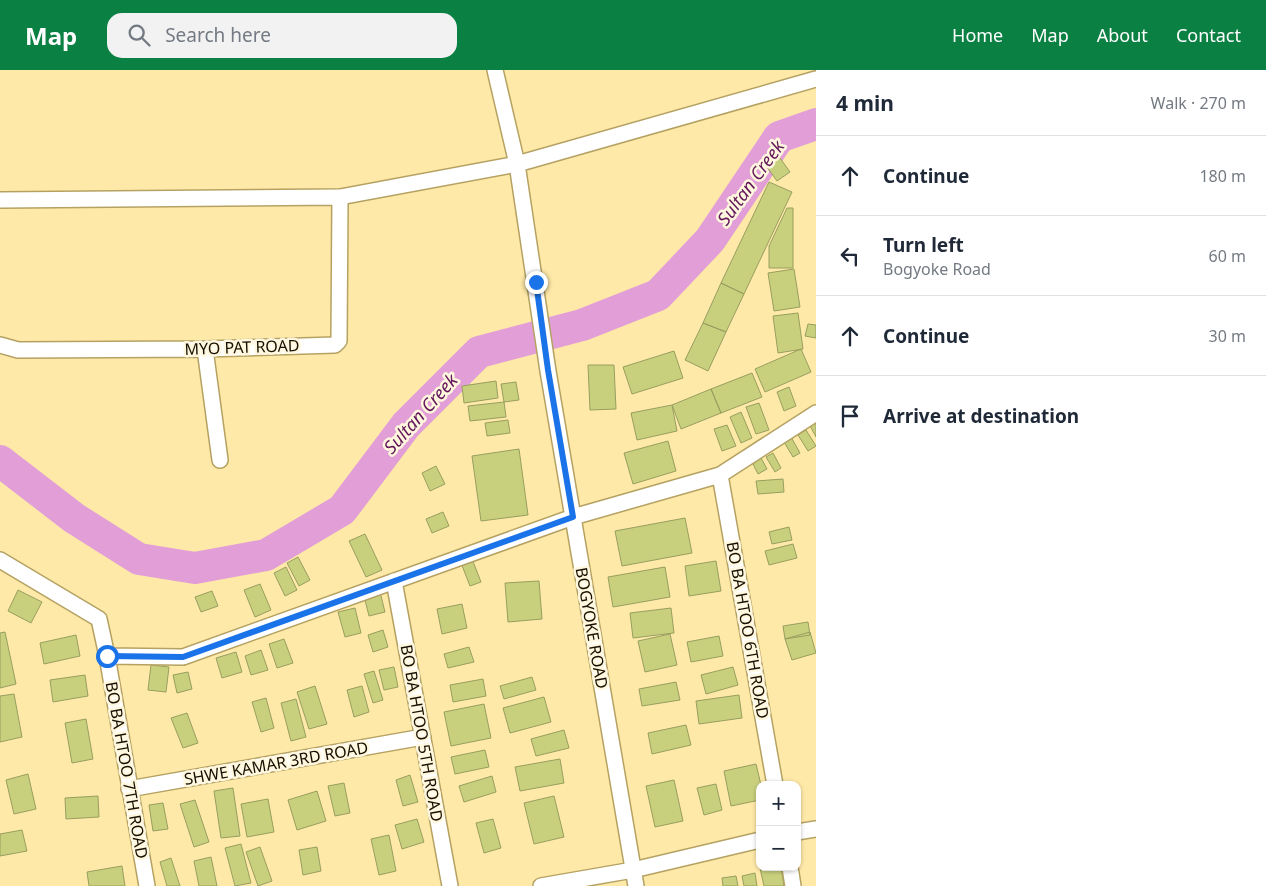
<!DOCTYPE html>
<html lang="en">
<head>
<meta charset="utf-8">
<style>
	:root { --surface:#fff; --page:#f2f2f3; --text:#1f2937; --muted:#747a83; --line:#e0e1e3; --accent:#0b8043 }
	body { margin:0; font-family:"Noto Sans",sans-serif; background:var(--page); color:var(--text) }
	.controls { position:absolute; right:15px; bottom:15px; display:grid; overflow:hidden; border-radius:10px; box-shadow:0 1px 4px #0004 }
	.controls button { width:45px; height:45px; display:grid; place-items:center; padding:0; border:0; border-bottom:1px solid var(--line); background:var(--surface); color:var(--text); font:25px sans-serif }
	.stop { position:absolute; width:15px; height:15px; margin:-11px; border:4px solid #1a73e8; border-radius:50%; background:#fff }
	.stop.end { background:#1a73e8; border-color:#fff; box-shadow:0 1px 5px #0008 }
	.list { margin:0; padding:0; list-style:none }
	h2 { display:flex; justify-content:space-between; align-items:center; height:65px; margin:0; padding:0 20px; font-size:21px }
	h2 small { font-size:16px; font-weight:400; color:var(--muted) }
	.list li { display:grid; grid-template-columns:32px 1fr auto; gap:15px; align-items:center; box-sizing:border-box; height:80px; padding:0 20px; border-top:1px solid var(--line) }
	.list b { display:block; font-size:19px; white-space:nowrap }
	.list p { margin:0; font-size:16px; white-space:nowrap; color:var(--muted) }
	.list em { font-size:16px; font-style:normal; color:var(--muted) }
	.icon { flex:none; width:28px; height:28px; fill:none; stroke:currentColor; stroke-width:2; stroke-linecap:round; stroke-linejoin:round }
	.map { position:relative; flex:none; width:816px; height:816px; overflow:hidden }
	header { display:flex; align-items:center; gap:30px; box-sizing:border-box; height:70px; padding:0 25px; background:var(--accent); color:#fff }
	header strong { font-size:24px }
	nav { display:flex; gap:28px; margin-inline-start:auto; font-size:18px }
	.search { width:350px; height:45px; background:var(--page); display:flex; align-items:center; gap:12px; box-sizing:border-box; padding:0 18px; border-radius:15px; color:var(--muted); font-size:19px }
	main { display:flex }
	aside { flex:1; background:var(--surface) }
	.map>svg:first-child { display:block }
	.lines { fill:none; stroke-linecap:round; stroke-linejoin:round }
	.river { stroke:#e29fd7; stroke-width:32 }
	.building { fill:#c9d07d; stroke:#989e5f }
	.minor-casing { stroke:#b5a263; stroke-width:18 }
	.minor { stroke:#fff; stroke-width:15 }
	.route { stroke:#1a73e8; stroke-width:6 }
	.labels { text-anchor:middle; stroke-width:5; stroke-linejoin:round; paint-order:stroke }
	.street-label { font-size:16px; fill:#170f00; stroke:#fff7de }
	.water-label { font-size:18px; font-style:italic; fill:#64185c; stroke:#fff7de }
</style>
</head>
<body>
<header>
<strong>Map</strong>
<div class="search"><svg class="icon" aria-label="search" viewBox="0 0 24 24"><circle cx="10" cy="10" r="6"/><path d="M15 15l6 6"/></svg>Search here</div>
<nav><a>Home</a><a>Map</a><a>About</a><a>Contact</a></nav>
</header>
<main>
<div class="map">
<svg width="816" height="816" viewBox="0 0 816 816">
	<rect width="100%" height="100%" fill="#fee9a8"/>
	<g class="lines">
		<path class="river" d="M0,391L74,448L139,489L195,498L266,485L342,440L406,355L479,282L582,255L658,225L710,170L779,67L816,54"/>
	</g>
	<path class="building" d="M780,88L790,102L777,111L767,97Z
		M769,112L792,122L744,224L721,213Z
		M787,138H793V198H769V176Z
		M794,199L800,237L774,241L768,203Z
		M721,213L744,224L726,262L703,253Z
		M798,243L803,279L778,283L773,246Z
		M703,253L726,262L708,301L685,290Z
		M808,254L816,255V268L805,266Z
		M801,279L811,302L765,322L755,299Z
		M674,281L683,308L632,324L623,297Z
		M588,295H614L616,339L590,340Z
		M752,303L762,327L721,343L711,319Z
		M496,311L498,328L464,333L462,316Z
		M516,312L519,330L504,332L501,314Z
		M789,317L796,336L784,341L777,322Z
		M711,319L721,343L681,359L672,335Z
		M504,332L506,347L470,351L468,336Z
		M759,333L769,360L756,364L746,337Z
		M672,335L677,361L637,370L631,343Z
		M741,342L752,368L741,373L730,347Z
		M508,350L510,363L487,366L485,353Z
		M816,351V367L809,354Z
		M727,355L736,376L722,381L714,359Z
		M806,360L816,376L808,381L798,365Z
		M791,367L800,383L793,387L784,372Z
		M668,371L676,401L633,414L624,383Z
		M519,379L528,445L481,451L472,386Z
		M773,383L781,398L775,402L766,387Z
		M760,386L767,399L758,404L751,390Z
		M436,396L445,414L430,421L422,403Z
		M783,409L784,422L758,424L756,411Z
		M443,442L449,456L432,463L426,449Z
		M685,448L692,483L622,496L615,461Z
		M789,457L792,470L772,474L769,462Z
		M365,464L382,500L366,507L349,471Z
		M793,474L797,488L769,495L765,481Z
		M298,487L310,510L299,516L287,493Z
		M472,489L481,512L470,516L461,493Z
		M716,491L721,521L689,526L685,496Z
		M286,497L297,520L285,526L274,503Z
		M665,497L670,527L613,537L608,507Z
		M539,511L542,549L508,552L505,513Z
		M260,514L271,540L255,547L244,520Z
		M18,520L42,532L31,553L8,541Z
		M212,521L218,536L201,542L195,527Z
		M380,522L385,542L369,546L364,526Z
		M462,534L467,558L442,564L437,539Z
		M355,538L361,563L345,567L338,542Z
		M671,538L674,563L633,568L630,543Z
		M808,552L810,565L785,569L783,556Z
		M383,560L388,577L373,582L368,565Z
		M5,562L16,614L0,618V563Z
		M810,562L816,583L792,590L785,569Z
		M670,564L677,595L645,602L638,571Z
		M76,565L80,586L44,594L40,573Z
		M719,566L723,586L691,592L687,572Z
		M284,569L293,593L277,598L269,574Z
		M469,577L474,592L448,598L444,584Z
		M261,580L268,600L251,605L245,586Z
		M236,582L242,602L222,608L216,588Z
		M151,595L169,597L166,622L148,620Z
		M394,597L398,617L384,620L379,600Z
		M733,597L738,615L706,624L701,605Z
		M374,601L383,630L373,633L364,604Z
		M188,602L192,619L177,623L173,605Z
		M85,605L88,626L53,632L50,610Z
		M532,607L536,620L504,629L500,616Z
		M483,609L486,626L453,632L450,615Z
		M676,612L680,630L642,636L639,619Z
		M315,616L327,654L309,659L297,622Z
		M362,616L369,642L354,647L347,620Z
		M14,624L22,667L0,672V626Z
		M739,625L742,648L699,654L696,631Z
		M544,627L551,652L510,663L503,638Z
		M266,628L274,658L261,662L252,632Z
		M296,629L306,667L291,671L281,633Z
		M484,634L491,668L451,676L444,642Z
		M187,643L198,673L183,678L171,648Z
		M86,649L93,689L72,693L65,653Z
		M686,655L691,675L652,684L648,663Z
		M564,660L569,678L536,686L531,669Z
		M485,680L489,697L455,704L451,687Z
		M560,689L564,713L520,721L515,697Z
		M756,694L761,715L760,730L731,736L724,701Z
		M28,704L36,739L14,744L6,710Z
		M410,705L418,732L403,736L396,710Z
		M492,706L496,722L464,732L459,716Z
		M674,710L683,751L655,757L646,716Z
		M344,713L350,743L335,746L328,716Z
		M716,714L722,740L704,745L697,718Z
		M233,718L240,766L221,768L214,721Z
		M317,721L326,751L297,760L288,730Z
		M98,726L99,747L66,749L65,728Z
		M554,726L564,767L534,774L524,733Z
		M268,729L274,762L247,767L241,734Z
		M195,730L209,772L194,777L180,734Z
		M163,733L168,759L153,761L149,735Z
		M417,749L424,772L402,779L395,755Z
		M493,749L501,778L484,783L476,753Z
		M22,760L27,781L0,786V764Z
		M389,765L396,801L379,805L371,769Z
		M241,774L251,813L235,816L225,778Z
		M260,777L272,811L258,816L246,782Z
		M317,777L321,801L303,805L299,780Z
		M211,787L217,816H199L194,791Z
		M171,788L180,816H167L160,792Z
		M122,796L125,816H89L87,802Z
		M781,797L784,816H764L760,798Z
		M755,803L757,816H744L742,806Z
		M736,806L738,816H723L722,808Z"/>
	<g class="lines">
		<defs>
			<path id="minor" d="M495,0L517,94L548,301L636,816
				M0,130L340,127L517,94L816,9
				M0,275L18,280L205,279L335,275L339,271L340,127
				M205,279L220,390
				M720,405L775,715
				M0,490L99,549L107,586L147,816
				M394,511L450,816
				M107,586L183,587L573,447L720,405L816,343
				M129,719L423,667
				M797,762L816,759
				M790,797L793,816
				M541,816L633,800L760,770"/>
		</defs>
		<use href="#minor" class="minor-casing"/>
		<use href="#minor" class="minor"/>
	</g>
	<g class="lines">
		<path class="route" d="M107,586L183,587L573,447L548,300L536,212"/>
	</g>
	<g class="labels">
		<g class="street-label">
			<text transform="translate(242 277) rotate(-2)" y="6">MYO PAT ROAD</text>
			<text transform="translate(592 558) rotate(80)" y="6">BOGYOKE ROAD</text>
			<text transform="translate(748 560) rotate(80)" y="6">BO BA HTOO 6TH ROAD</text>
			<text transform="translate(422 663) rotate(80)" y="6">BO BA HTOO 5TH ROAD</text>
			<text transform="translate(276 693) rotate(-10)" y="6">SHWE KAMAR 3RD ROAD</text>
			<text transform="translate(127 700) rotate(80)" y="6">BO BA HTOO 7TH ROAD</text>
		</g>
		<g class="water-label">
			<text transform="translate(751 113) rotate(-54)" y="6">Sultan Creek</text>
			<text transform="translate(421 344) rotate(-48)" y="6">Sultan Creek</text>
		</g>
	</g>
</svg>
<div class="controls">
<button>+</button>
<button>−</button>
</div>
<div class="stop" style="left:107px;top:586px"></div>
<div class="stop end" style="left:536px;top:212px"></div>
</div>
<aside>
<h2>4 min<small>Walk · 270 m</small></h2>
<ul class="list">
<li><svg class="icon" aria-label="ahead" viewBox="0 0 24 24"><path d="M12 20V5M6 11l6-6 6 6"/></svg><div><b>Continue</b></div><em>180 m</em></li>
<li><svg class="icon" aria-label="left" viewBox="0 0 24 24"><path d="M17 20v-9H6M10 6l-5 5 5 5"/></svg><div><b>Turn left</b><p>Bogyoke Road</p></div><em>60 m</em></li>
<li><svg class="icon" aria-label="ahead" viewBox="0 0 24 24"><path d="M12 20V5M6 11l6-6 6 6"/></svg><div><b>Continue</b></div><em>30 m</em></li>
<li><svg class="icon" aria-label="arrive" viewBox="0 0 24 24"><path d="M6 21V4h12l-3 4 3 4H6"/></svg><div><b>Arrive at destination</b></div></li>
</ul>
</aside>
</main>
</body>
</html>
